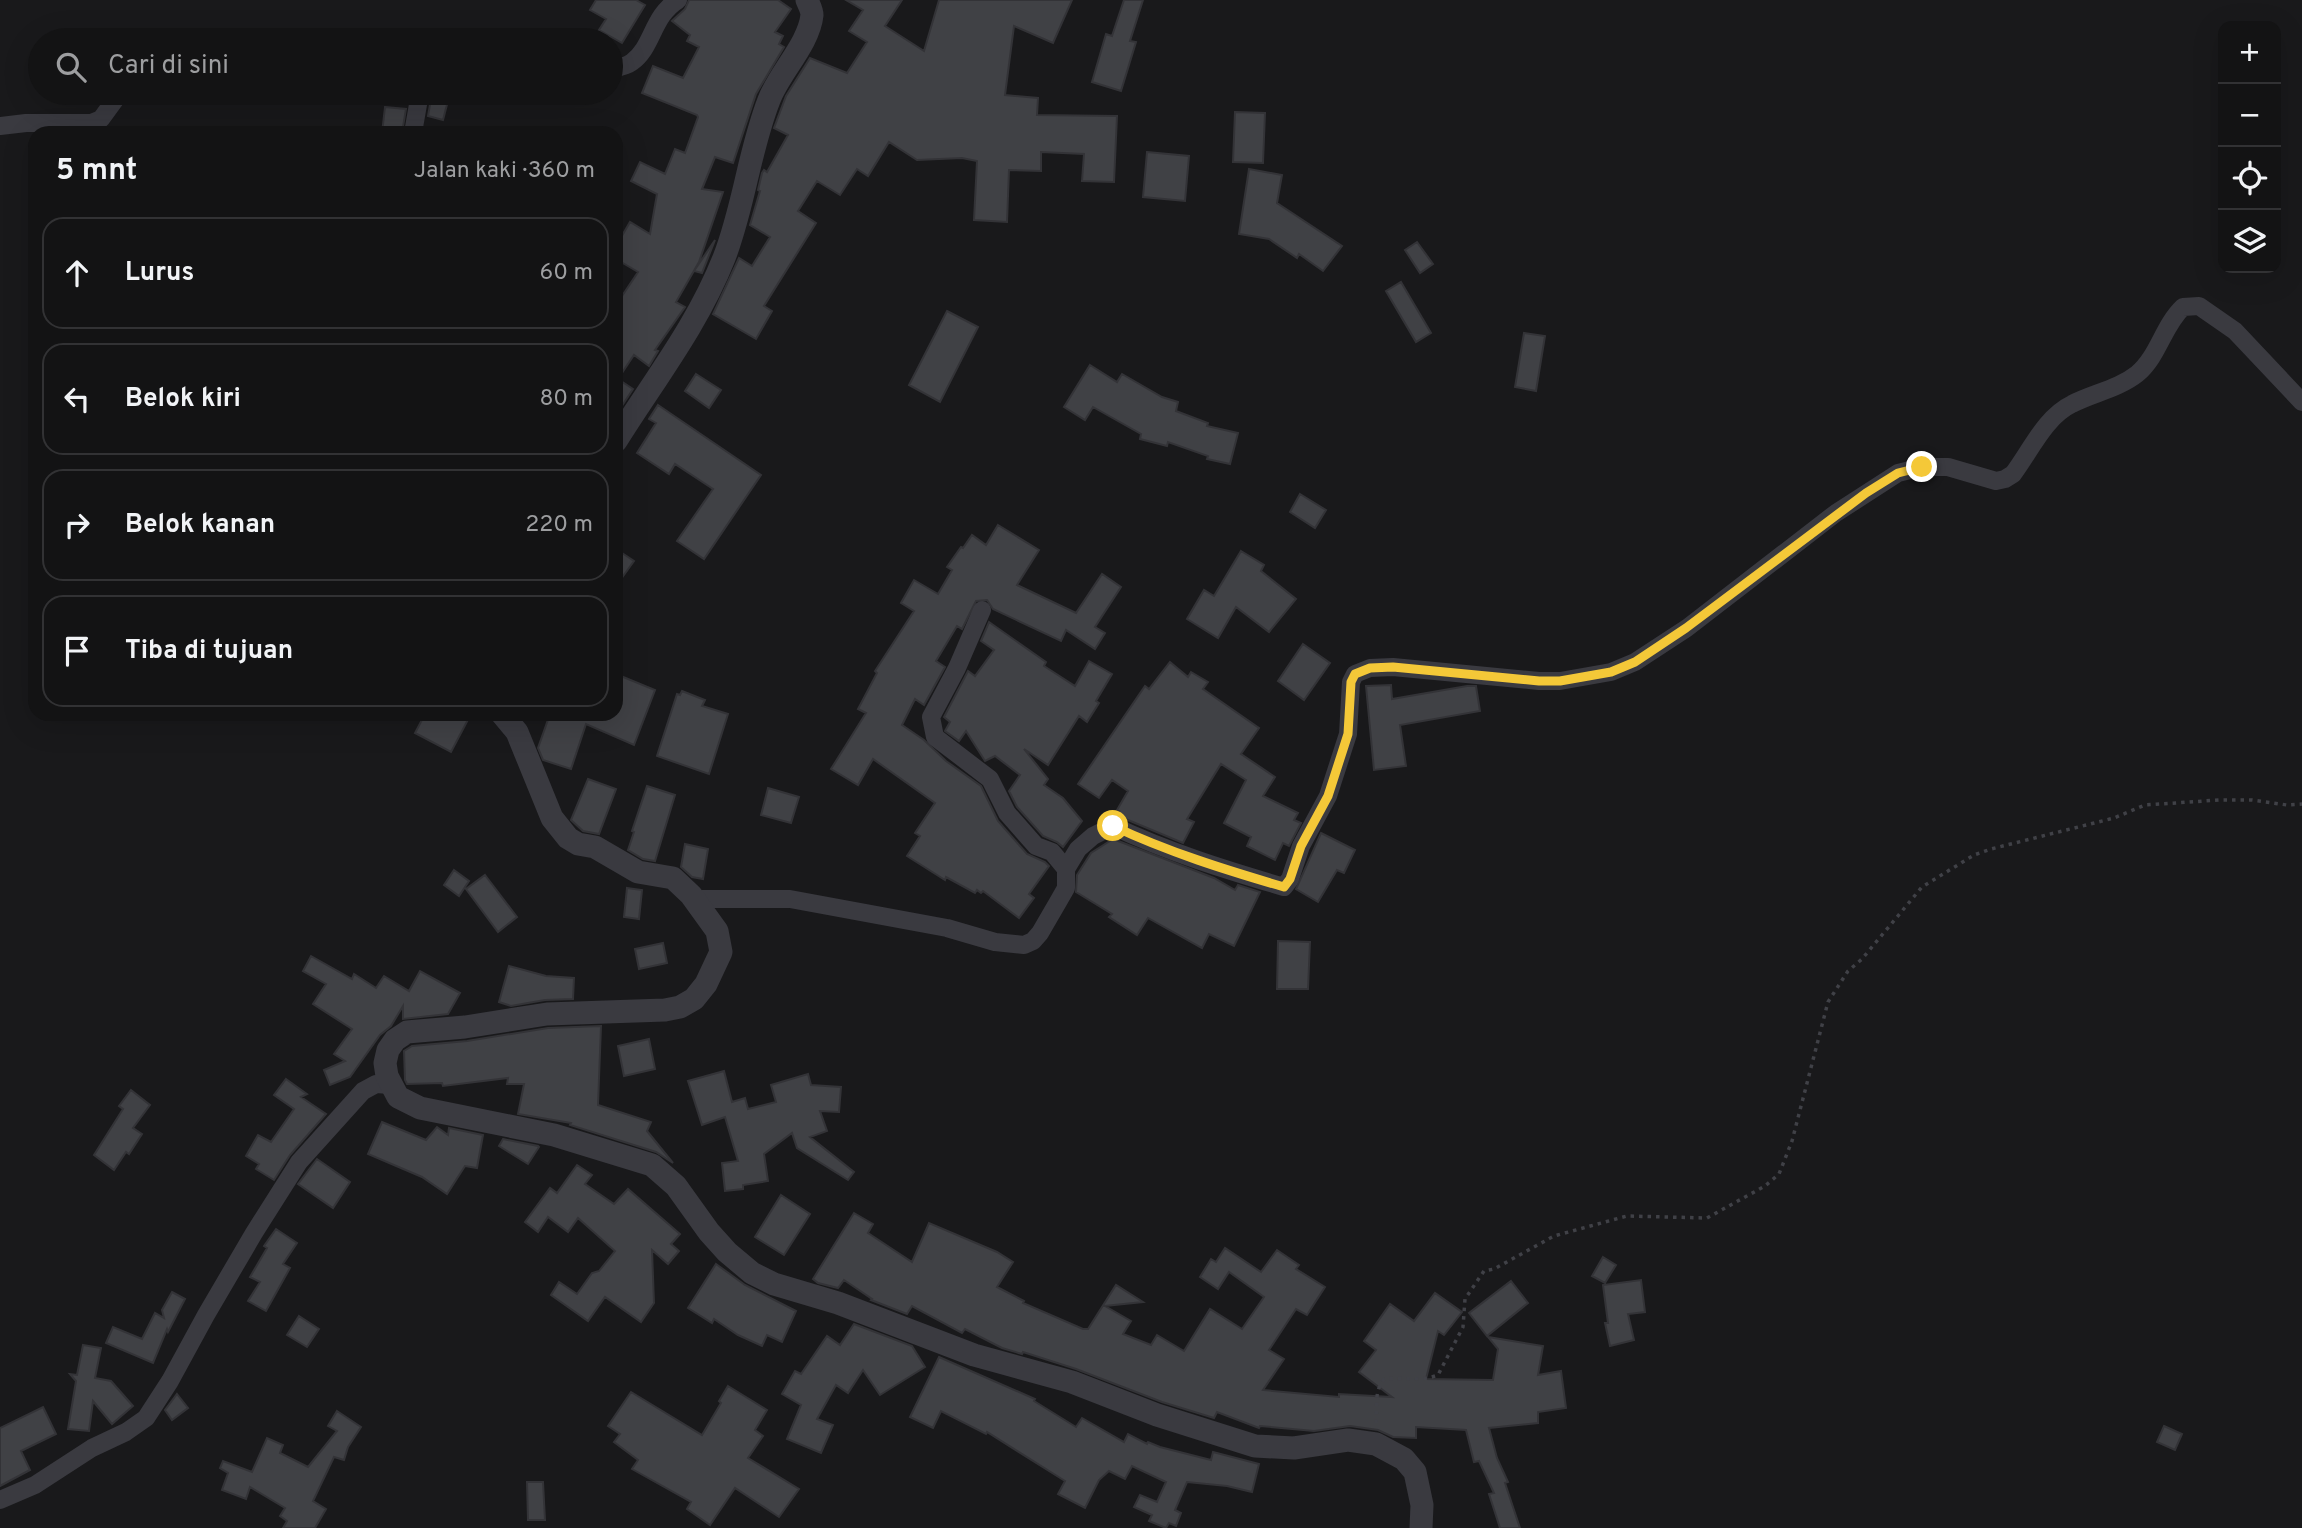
<!DOCTYPE html>
<html lang="id">
<head>
<meta charset="utf-8">
<style>
	:root { --surface:#131314; --page:#202022; --text:#f1f3f6; --muted:#9d9ea0; --line:#323234 }
	body { margin:0; font-family:Overpass,sans-serif; background:var(--page); color:var(--text) }
	.controls { position:absolute; right:21px; top:21px; display:grid; overflow:hidden; border-radius:14px; box-shadow:0 7px 28px #0002 }
	.controls button { width:63px; height:63px; display:grid; place-items:center; padding:0; border:0; border-bottom:2px solid var(--line); background:var(--surface); color:var(--text); font:35px sans-serif }
	.stop { position:absolute; width:21px; height:21px; margin:-16px; border:5px solid #f4c838; border-radius:50%; background:#fff }
	.stop.end { background:#f4c838; border-color:#fff; box-shadow:0 2px 7px #0008 }
	.list { margin:0; padding:0; list-style:none }
	h2 { display:flex; justify-content:space-between; align-items:center; height:91px; margin:0; padding:0 28px; font-size:30px }
	h2 small { font-size:23px; font-weight:400; color:var(--muted) }
	.list li { display:grid; grid-template-columns:46px 1fr auto; gap:21px; align-items:center; box-sizing:border-box; height:112px; margin:0 14px 14px; padding:0 14px; border:2px solid var(--line); border-radius:21px }
	.list b { display:block; font-size:26px; white-space:nowrap }
	.list em { font-size:23px; font-style:normal; color:var(--muted) }
	.icon { flex:none; width:38px; height:38px; fill:none; stroke:currentColor; stroke-width:2; stroke-linecap:round; stroke-linejoin:round }
	.map { position:relative; flex:none; width:2302px; height:1528px; overflow:hidden }
	.search { position:absolute; background:var(--surface); box-shadow:0 7px 28px #0002; left:28px; top:28px; width:595px; height:77px; display:flex; align-items:center; gap:18px; box-sizing:border-box; padding:0 24px; border-radius:38px; color:var(--muted); font-size:26px }
	.panel { position:absolute; background:var(--surface); box-shadow:0 7px 28px #0002; left:28px; top:126px; width:595px; height:595px; border-radius:21px }
	.map>svg:first-child { display:block }
	.building { fill:#404145; stroke:#333337; stroke-width:2 }
	.lines { fill:none; stroke-linecap:round; stroke-linejoin:round }
	.path { stroke:#404147; stroke-width:3.5; stroke-dasharray:3.5 5; stroke-linecap:butt }
	.minor { stroke:#3a3a40; stroke-width:18 }
	.tertiary { stroke:#3a3a40; stroke-width:23 }
	.route { stroke:#f4c838; stroke-width:9 }
</style>
</head>
<body>
<div class="map">
<svg width="2302" height="1528" viewBox="0 0 2302 1528">
	<rect width="100%" height="100%" fill="#19191b"/>
	<path class="building" d="M596,0H636L645,5L622,43L599,30L606,19L590,10Z
		M689,0H778L791,9L775,32L783,36L779,44L784,47L756,94L733,163L715,157L702,189L723,192L699,262L676,302L685,307L655,350L658,351L649,366L634,355L618,379L633,389L616,415V305L638,272L616,259V246L630,222L650,234L657,194L631,181L640,162L665,174L675,149L685,153L698,117L697,115L642,93L653,66L683,78L699,47L687,41L690,35L672,21L685,9Z
		M846,0H902L885,26L924,51L939,0H1072L1053,43L1014,26L1005,95L1038,98L1037,115L1117,116L1114,182L1082,181L1084,154L1041,152V171L1009,170L1007,222L974,220L977,161L962,158L917,160L889,142L868,176L857,169L840,195L817,181L798,211L816,223L764,306L772,311L756,339L713,314L739,258L752,266L770,237L750,225L760,191L758,190L762,173L764,170L767,172L788,135L774,128L786,96L810,58L847,73L867,42L849,31L863,10Z
		M1124,0H1143L1130,41L1136,42L1121,91L1092,82L1106,34L1112,36Z
		M432,93H450L443,120L428,116Z
		M385,107L406,109L402,133H382Z
		M1235,112L1265,113L1263,163L1233,162Z
		M1147,152L1189,156L1185,201L1143,197Z
		M1249,169L1282,175L1277,203L1342,246L1323,271L1299,254L1297,258L1269,239L1239,234Z
		M715,240L702,273L694,271Z
		M1417,242L1433,264L1420,273L1405,250Z
		M1401,282L1431,333L1416,342L1386,291Z
		M947,311L978,327L940,402L909,385Z
		M1524,333L1545,336L1536,391L1515,387Z
		M1090,365L1117,382L1122,374L1162,397L1178,402L1176,411L1208,423L1207,426L1238,433L1230,464L1207,459L1208,456L1168,442L1167,446L1140,439L1141,434L1093,407L1085,420L1064,407Z
		M696,374L721,390L709,408L685,391Z
		M658,405L761,475L704,559L677,541L713,489L675,464L669,474L637,453L656,423L649,419Z
		M1300,494L1326,510L1315,528L1290,512Z
		M998,525L1039,550L1017,585L1076,613L1102,574L1121,587L1095,627L1105,633L1095,649L1066,630L1061,641L993,609L987,600L976,601L962,629L957,626L936,661L945,667L924,705L915,699L902,725L924,740L946,761L981,786L998,821L1027,854L1045,862L1049,866L1029,894L1034,898L1019,918L983,891L981,893L977,890L975,893L946,877L945,880L907,856L920,836L915,833L935,803L873,759L858,785L831,769L866,713L858,709L877,673L875,671L914,611L901,603L914,580L938,594L952,570L947,567L961,547L963,548L972,535L986,545Z
		M616,549L634,561L616,586Z
		M1241,551L1264,565L1261,571L1296,599L1269,632L1236,607L1218,638L1187,619L1204,590L1214,596Z
		M989,622L1046,662L1044,666L1075,686L1089,661L1112,674L1096,701L1099,703L1087,722L1079,716L1048,765L1024,749L1048,779L1044,785L1063,798L1082,821L1063,847L1057,842L1043,836L1017,807L1009,791L1020,775L995,756L985,761L966,731L959,741L945,731L950,722L944,717L968,671L975,676L994,650L981,641Z
		M1303,644L1330,663L1304,700L1278,681Z
		M1170,662L1188,677L1191,672L1208,682L1203,689L1259,728L1241,754L1275,777L1263,796L1298,813L1294,820L1301,823L1289,846L1283,843L1275,860L1247,846L1251,837L1224,823L1246,780L1221,764L1187,819L1194,822L1183,843L1116,815L1119,811L1117,810L1128,791L1112,780L1099,798L1078,784L1145,686L1149,689Z
		M616,674L655,690L634,745L586,724L571,769L543,760L538,748L550,714H616Z
		M1391,685L1392,699L1467,686H1476L1480,711L1400,725L1406,766L1374,770L1366,686Z
		M682,691L705,700L702,706L728,714L709,774L657,756L677,694L680,695Z
		M425,714H471L451,752L415,733Z
		M588,779L616,789L599,834L583,831L571,820Z
		M647,786L675,795L655,861L643,859L628,850L634,832L632,831Z
		M768,788L799,797L791,823L761,815Z
		M1321,833L1355,850L1344,873L1337,870L1318,902L1296,889Z
		M1113,839L1214,878L1235,890L1238,885L1260,892L1234,946L1209,934L1202,948L1148,918L1137,935L1109,917L1112,914L1076,892L1077,875L1091,853Z
		M685,844L708,849L703,879L692,877L681,867Z
		M454,870L469,881L459,896L444,885Z
		M485,875L517,917L498,932L466,889Z
		M627,888L642,890L639,919L624,917Z
		M1278,941L1310,942L1308,989H1277Z
		M663,943L667,963L639,969L635,949Z
		M311,956L352,979L354,974L376,988L384,976L409,991L420,971L460,993L448,1014L403,1019V1006L391,1026L380,1035L350,1077L330,1085L324,1070L345,1061L334,1054L352,1029L313,1004L326,984L303,971Z
		M509,966L546,976L574,978L573,999L545,1000L511,1006L499,1002Z
		M601,1026L598,1105L651,1122L647,1131L673,1163L656,1152L570,1125L571,1123L518,1114L524,1084H507L508,1078L443,1086L442,1083L407,1084L405,1080L404,1051L412,1046L467,1041L548,1028Z
		M649,1039L655,1069L624,1076L618,1046Z
		M724,1071L732,1102L745,1098L748,1109L776,1102L771,1085L808,1074L811,1085L841,1087L839,1112L820,1111L827,1131L810,1137L854,1172L848,1180L797,1148L792,1133L764,1154L768,1181L743,1185V1189L725,1191L722,1163L738,1161L725,1117L702,1125L688,1081Z
		M286,1079L307,1094L301,1097L326,1114L290,1155L274,1180L256,1169L259,1164L246,1156L258,1135L271,1142L294,1109L274,1095Z
		M131,1090L150,1105L133,1128L142,1134L129,1154L126,1152L114,1170L94,1155L123,1109L119,1106Z
		M382,1122L426,1140L437,1127L448,1135L449,1128L483,1135L477,1168L465,1166L447,1194L422,1177L368,1154Z
		M503,1139L538,1146L539,1147L528,1164L499,1146Z
		M317,1159L350,1182L333,1208L298,1184Z
		M577,1165L592,1175L585,1184L614,1204L628,1189L680,1234L671,1244L679,1251L668,1264L652,1250L654,1303L641,1322L605,1297L588,1321L551,1295L559,1282L577,1294L592,1273L599,1271L615,1251L578,1218L568,1232L548,1217L538,1232L525,1222L550,1188L557,1193Z
		M781,1195L810,1214L784,1255L755,1237Z
		M854,1213L873,1224L868,1233L912,1262L929,1223L997,1252L1013,1262L997,1287L1024,1301L1023,1303L1083,1329H1088L1116,1285L1143,1302L1105,1306L1131,1321L1123,1334L1151,1345L1157,1335L1184,1351L1210,1309L1242,1329L1264,1297L1229,1272L1218,1289L1200,1277L1211,1259L1216,1262L1225,1248L1261,1272L1277,1250L1299,1265L1296,1269L1325,1287L1307,1315L1296,1309L1269,1350L1284,1359L1263,1390L1339,1397V1394L1392,1397L1359,1372L1376,1350L1364,1341L1390,1304L1414,1321L1435,1293L1462,1312L1444,1335L1438,1331L1426,1379L1493,1380L1498,1349L1488,1337L1543,1346L1538,1375L1561,1371L1566,1408L1538,1412V1423L1489,1428L1497,1458L1508,1482L1505,1483L1520,1528H1500L1489,1494L1494,1493L1479,1461L1474,1462L1466,1430L1416,1427V1438L1393,1437L1378,1430L1350,1426L1314,1431L1260,1426L1259,1428L1217,1412L1214,1418L1162,1402L1076,1369L1023,1352L1022,1354L1002,1348L965,1329L962,1333L912,1306L907,1314L871,1300L872,1299L844,1280L838,1288L818,1283L813,1279Z
		M276,1229L297,1243L283,1264L290,1268L266,1311L248,1301L260,1282L250,1277L267,1248L264,1246Z
		M1603,1257L1616,1265L1605,1283L1592,1276Z
		M716,1264L745,1285L796,1311L782,1342L767,1335L762,1346L738,1335L714,1319L712,1323L688,1308Z
		M1641,1280L1645,1312L1628,1314L1634,1340L1610,1346L1605,1323H1608L1603,1285Z
		M1511,1281L1528,1303L1487,1336L1469,1313Z
		M172,1292L185,1299L168,1332L167,1329L153,1363L106,1343L113,1327L142,1339L155,1313L164,1318L162,1310Z
		M299,1316L319,1329L307,1347L287,1335Z
		M854,1324L912,1346L925,1367L880,1395L863,1370L848,1393L836,1385L817,1419L833,1425L821,1453L787,1439L801,1405L782,1394L795,1371L801,1374L827,1336L840,1345Z
		M83,1345L101,1348L95,1378L111,1381L133,1406L112,1424L93,1401L89,1431L68,1429L76,1381L70,1374L77,1375Z
		M939,1357L1035,1399L1034,1401L1076,1427L1082,1418L1124,1442L1128,1434L1147,1444L1148,1442L1160,1447L1211,1460L1213,1452L1259,1464L1252,1492L1227,1486L1187,1482L1175,1510L1181,1513L1176,1526L1169,1523L1166,1528L1149,1521L1152,1515L1134,1507L1140,1495L1157,1502L1166,1482L1132,1466L1125,1479L1109,1471L1099,1480L1085,1508L1058,1494L1065,1481L987,1432L986,1434L941,1411L933,1428L910,1417Z
		M728,1386L767,1410L755,1430L763,1436L748,1458L799,1489L779,1517L735,1488L710,1525L687,1509L691,1502L632,1469L638,1460L614,1442L620,1434L608,1426L631,1392L702,1435L721,1403L719,1401Z
		M177,1394L188,1408L172,1420L165,1410Z
		M43,1407L56,1434L21,1451L30,1470L0,1486V1428Z
		M337,1411L361,1427L348,1447L344,1460L334,1457L313,1501L326,1509L315,1528H283L287,1521L280,1516L285,1508L250,1487L246,1499L222,1490L228,1473L220,1468L223,1461L252,1472L267,1438L283,1445L280,1453L308,1467L337,1431L328,1426Z
		M2164,1426L2182,1434L2175,1450L2157,1442Z
		M527,1482H543L545,1520H528Z"/>
	<g class="lines">
		<path class="path" d="M1376,1423C1377,1408 1374,1391 1384,1379C1403,1377 1420,1382 1438,1375L1463,1327L1465,1299L1484,1271L1494,1269L1554,1236L1627,1216L1707,1218L1765,1186L1779,1174L1792,1141L1828,1002L1848,971L1862,959L1922,887L1974,855L1991,849L2114,818L2145,805L2219,800H2252L2287,805L2302,804"/>
		<path class="minor" d="M611,69C617,68 627,66 632,62C653,47 652,16 678,0
			M0,126L26,123H91L101,119L120,93
			M413,133L420,93
			M982,610L957,668L931,717L935,737L990,779L1007,813L1036,846L1052,852L1066,869
			M695,899H790L947,928L995,942L1024,945L1033,941L1040,933L1058,902L1066,888V869L1078,849L1093,836L1113,826C1168,852 1226,870 1284,887L1290,879L1301,846L1328,796L1348,734L1351,682L1355,674L1370,668L1393,667L1539,681H1560L1611,672L1635,662L1687,628L1836,513L1898,473L1922,467H1948L1996,481L2005,479L2013,474C2031,450 2045,417 2072,404C2093,393 2118,389 2137,374C2158,357 2163,326 2183,307L2199,306L2235,331L2302,402
			M0,1500L35,1485L92,1448L126,1432L146,1418L170,1381L206,1315L254,1233L299,1162L363,1091L376,1084L390,1085"/>
		<path class="tertiary" d="M616,441C654,380 697,326 724,258C744,207 749,151 769,100C779,73 809,44 812,15C812,10 809,5 807,0
			M502,714L517,732L552,818L568,838L578,844L595,847L638,872L673,878L691,895L717,931L721,952L706,984L694,999L680,1007L665,1010L547,1014L465,1027L407,1032L395,1040L388,1050L385,1063L387,1076L398,1097L420,1108L554,1135L652,1165L676,1186L709,1232L727,1252L752,1273L774,1284L838,1303L974,1355L1072,1382L1157,1415L1255,1446L1294,1448L1348,1440L1376,1444L1404,1459L1415,1472L1422,1505L1421,1528"/>
	</g>
	<g class="lines">
		<path class="route" d="M1113,826C1168,852 1226,870 1284,887L1290,879L1301,846L1328,796L1348,734L1351,682L1355,674L1370,668L1393,667L1539,681H1560L1611,672L1635,662L1686,628L1866,493L1898,473L1922,467"/>
	</g>
</svg>
<div class="controls">
<button>+</button>
<button>−</button>
<button><svg class="icon" aria-label="locate" viewBox="0 0 24 24"><circle cx="12" cy="12" r="6"/><path d="M12 2v4M12 18v4M2 12h4M18 12h4"/></svg></button>
<button><svg class="icon" aria-label="layers" viewBox="0 0 24 24"><path d="M12 4l9 5-9 5-9-5zM3 14l9 5 9-5"/></svg></button>
</div>
<div class="stop" style="left:1113px;top:826px"></div>
<div class="stop end" style="left:1922px;top:467px"></div>
<div class="search"><svg class="icon" aria-label="search" viewBox="0 0 24 24"><circle cx="10" cy="10" r="6"/><path d="M15 15l6 6"/></svg>Cari di sini</div>
<section class="panel">
<h2>5 mnt<small>Jalan kaki · 360 m</small></h2>
<ul class="list">
<li><svg class="icon" aria-label="ahead" viewBox="0 0 24 24"><path d="M12 20V5M6 11l6-6 6 6"/></svg><div><b>Lurus</b></div><em>60 m</em></li>
<li><svg class="icon" aria-label="left" viewBox="0 0 24 24"><path d="M17 20v-9H6M10 6l-5 5 5 5"/></svg><div><b>Belok kiri</b></div><em>80 m</em></li>
<li><svg class="icon" aria-label="right" viewBox="0 0 24 24"><path d="M7 20v-9h11M14 6l5 5-5 5"/></svg><div><b>Belok kanan</b></div><em>220 m</em></li>
<li><svg class="icon" aria-label="arrive" viewBox="0 0 24 24"><path d="M6 21V4h12l-3 4 3 4H6"/></svg><div><b>Tiba di tujuan</b></div></li>
</ul>
</section>
</div>
</body>
</html>
